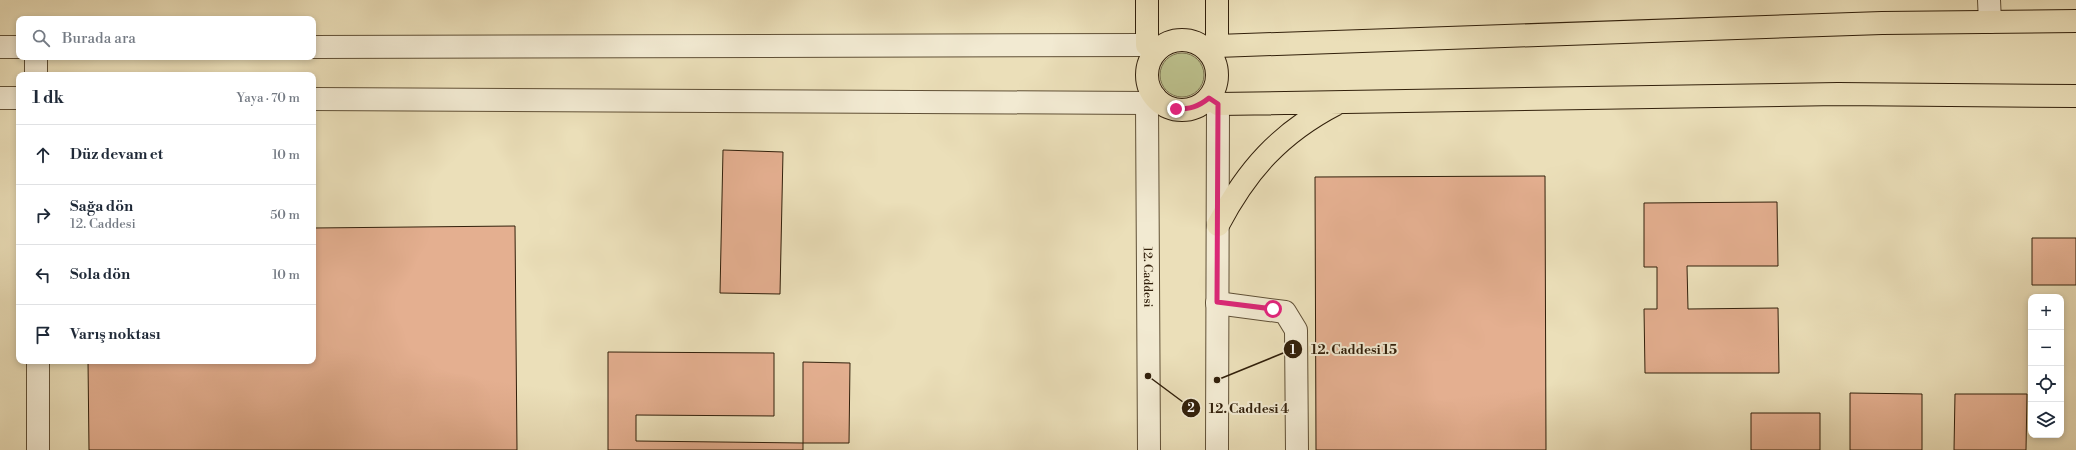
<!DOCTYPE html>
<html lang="tr">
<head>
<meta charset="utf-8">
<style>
	:root { --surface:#fff; --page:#f2f2f3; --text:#1f2937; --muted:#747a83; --line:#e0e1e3 }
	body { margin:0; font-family:"Libre Bodoni",serif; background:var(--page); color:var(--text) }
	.controls { position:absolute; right:12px; bottom:12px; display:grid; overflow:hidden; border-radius:8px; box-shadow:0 2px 6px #0003 }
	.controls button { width:36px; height:36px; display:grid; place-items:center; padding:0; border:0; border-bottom:1px solid var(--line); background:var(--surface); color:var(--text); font:20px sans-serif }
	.stop { position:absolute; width:12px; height:12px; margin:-9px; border:3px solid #db2777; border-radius:50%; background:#fff }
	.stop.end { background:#db2777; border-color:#fff; box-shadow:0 1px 4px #0008 }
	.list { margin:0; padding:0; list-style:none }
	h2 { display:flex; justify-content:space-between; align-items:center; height:52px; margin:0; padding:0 16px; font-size:17px }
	h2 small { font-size:13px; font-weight:400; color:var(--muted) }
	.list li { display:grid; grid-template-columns:26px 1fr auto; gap:12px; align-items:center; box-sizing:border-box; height:60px; padding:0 16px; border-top:1px solid var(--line) }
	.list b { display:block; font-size:15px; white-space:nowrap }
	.list p { margin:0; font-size:13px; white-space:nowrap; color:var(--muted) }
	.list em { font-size:13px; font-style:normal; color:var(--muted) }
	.icon { flex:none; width:22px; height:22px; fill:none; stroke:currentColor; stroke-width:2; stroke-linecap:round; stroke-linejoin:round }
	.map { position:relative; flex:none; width:2076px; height:450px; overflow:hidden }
	.search { position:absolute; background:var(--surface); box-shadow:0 2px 6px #0003; left:16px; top:16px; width:300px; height:44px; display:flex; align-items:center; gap:10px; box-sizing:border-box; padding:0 14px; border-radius:8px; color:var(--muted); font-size:15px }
	.panel { position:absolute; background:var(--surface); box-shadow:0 2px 6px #0003; left:16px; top:72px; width:300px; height:292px; border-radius:8px }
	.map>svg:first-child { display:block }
	.green { fill:#bcc08c; stroke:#77704c }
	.building { fill:#e4af90; stroke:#32200b }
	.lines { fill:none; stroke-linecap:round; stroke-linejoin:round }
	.minor-casing { stroke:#605036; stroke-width:24 }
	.major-casing { stroke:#32200b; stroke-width:24 }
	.minor { stroke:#f2ead2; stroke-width:22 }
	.major { stroke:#ebdfb9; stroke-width:22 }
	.route { stroke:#db2777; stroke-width:5 }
	.labels { text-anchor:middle; stroke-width:4; stroke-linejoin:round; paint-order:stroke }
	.street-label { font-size:12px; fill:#32200b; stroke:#f2ead2 }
	.leader { fill:none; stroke:#32200b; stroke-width:1.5 }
	.callout-dot { fill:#32200b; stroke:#f2ead2; stroke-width:1.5 }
	.mark-label { font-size:12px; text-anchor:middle; font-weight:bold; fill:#fff }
	.callout-label { font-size:13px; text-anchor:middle; font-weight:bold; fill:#32200b; stroke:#f2ead2; stroke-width:4; stroke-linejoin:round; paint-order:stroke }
</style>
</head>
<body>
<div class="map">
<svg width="2076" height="450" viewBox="0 0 2076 450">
	<rect width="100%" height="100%" fill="#ebdfb9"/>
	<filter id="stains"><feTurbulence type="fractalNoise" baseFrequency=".005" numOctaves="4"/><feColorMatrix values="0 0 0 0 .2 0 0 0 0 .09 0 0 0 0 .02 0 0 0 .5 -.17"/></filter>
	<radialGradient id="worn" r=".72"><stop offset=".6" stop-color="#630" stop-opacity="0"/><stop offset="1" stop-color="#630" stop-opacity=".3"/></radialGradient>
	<path class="green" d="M1160 75a22 22 0 1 1 44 0a22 22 0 1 1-44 0Z"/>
	<path class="building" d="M723,150L783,152L780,294L720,293Z
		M1545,176L1546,450H1316L1315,177Z
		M1777,202L1778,266H1687L1688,309L1778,308L1779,373H1645L1644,309H1657V267H1644V203Z
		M515,226L517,450H89L88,361H313V228Z
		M2032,238H2076V285H2032Z
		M608,352L774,353V416L636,415V441L803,443V450H608Z
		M803,362L850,363L849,443H803Z
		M1850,393L1922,394V450H1850Z
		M1955,394H2027L2026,450H1954Z
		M1751,413H1820V450H1751Z"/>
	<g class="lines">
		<defs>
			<g id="minor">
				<path d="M1989,0L1990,22"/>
				<path d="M0,47H19"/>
				<path d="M313,47L1147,45"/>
				<path d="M36,57V75"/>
				<path d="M0,98H19"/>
				<path d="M313,99L1147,103L1155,97"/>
				<path id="s1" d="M1147,103L1149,450"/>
				<path d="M1217,303L1285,312L1296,330L1297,450"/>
				<path d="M38,361V450"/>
				<path d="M1217,450L1218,104"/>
			</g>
			<path id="major" d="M1147,0V45L1155,52
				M1147 75a35 35 0 1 1 70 0a35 35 0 1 1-70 0Z
				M1217,46V0
				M1209,53L1217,46L1882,23L2076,21
				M1209,98L1218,104L1838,94L2076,96
				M1218,225C1247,170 1280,133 1336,104"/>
		</defs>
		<use href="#minor" class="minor-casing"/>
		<use href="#major" class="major-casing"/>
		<use href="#minor" class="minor"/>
		<use href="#major" class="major"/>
	</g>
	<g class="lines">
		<path class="route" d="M1176,109C1190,109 1198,107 1209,98L1218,104L1217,302L1273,309"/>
	</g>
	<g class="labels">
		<g class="street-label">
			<text dy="4" stroke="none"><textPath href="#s1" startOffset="174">12. Caddesi</textPath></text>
		</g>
	</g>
	<path class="leader" d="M1217 380L1293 349M1148 376L1191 408"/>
	<g class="callout-dot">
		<circle cx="1217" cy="380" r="4"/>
		<circle cx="1148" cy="376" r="4"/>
		<circle cx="1293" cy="349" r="10"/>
		<circle cx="1191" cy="408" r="10"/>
	</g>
	<g class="mark-label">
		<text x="1293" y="354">1</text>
		<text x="1191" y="412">2</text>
	</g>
	<g class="callout-label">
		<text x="1354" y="354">12. Caddesi 15</text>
		<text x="1249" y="413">12. Caddesi 4</text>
	</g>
	<rect width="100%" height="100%" filter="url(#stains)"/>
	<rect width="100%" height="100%" fill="url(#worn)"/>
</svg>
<div class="controls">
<button>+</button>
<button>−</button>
<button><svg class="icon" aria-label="locate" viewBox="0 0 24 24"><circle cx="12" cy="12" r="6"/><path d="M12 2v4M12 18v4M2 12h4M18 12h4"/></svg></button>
<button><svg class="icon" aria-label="layers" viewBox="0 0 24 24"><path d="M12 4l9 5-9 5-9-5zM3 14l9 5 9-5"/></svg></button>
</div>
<div class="stop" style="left:1273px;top:309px"></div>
<div class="stop end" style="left:1176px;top:109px"></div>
<div class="search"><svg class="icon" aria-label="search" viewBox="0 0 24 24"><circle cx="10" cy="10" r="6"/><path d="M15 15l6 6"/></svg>Burada ara</div>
<section class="panel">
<h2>1 dk<small>Yaya · 70 m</small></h2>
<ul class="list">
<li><svg class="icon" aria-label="ahead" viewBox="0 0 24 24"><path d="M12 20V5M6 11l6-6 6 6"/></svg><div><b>Düz devam et</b></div><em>10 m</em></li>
<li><svg class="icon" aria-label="right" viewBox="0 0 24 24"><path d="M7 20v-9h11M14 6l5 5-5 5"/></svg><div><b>Sağa dön</b><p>12. Caddesi</p></div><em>50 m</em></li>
<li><svg class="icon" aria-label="left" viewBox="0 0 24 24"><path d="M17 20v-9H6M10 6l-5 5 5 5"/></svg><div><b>Sola dön</b></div><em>10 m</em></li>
<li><svg class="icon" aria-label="arrive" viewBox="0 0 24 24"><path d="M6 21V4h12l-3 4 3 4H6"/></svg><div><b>Varış noktası</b></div></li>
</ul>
</section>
</div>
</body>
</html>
